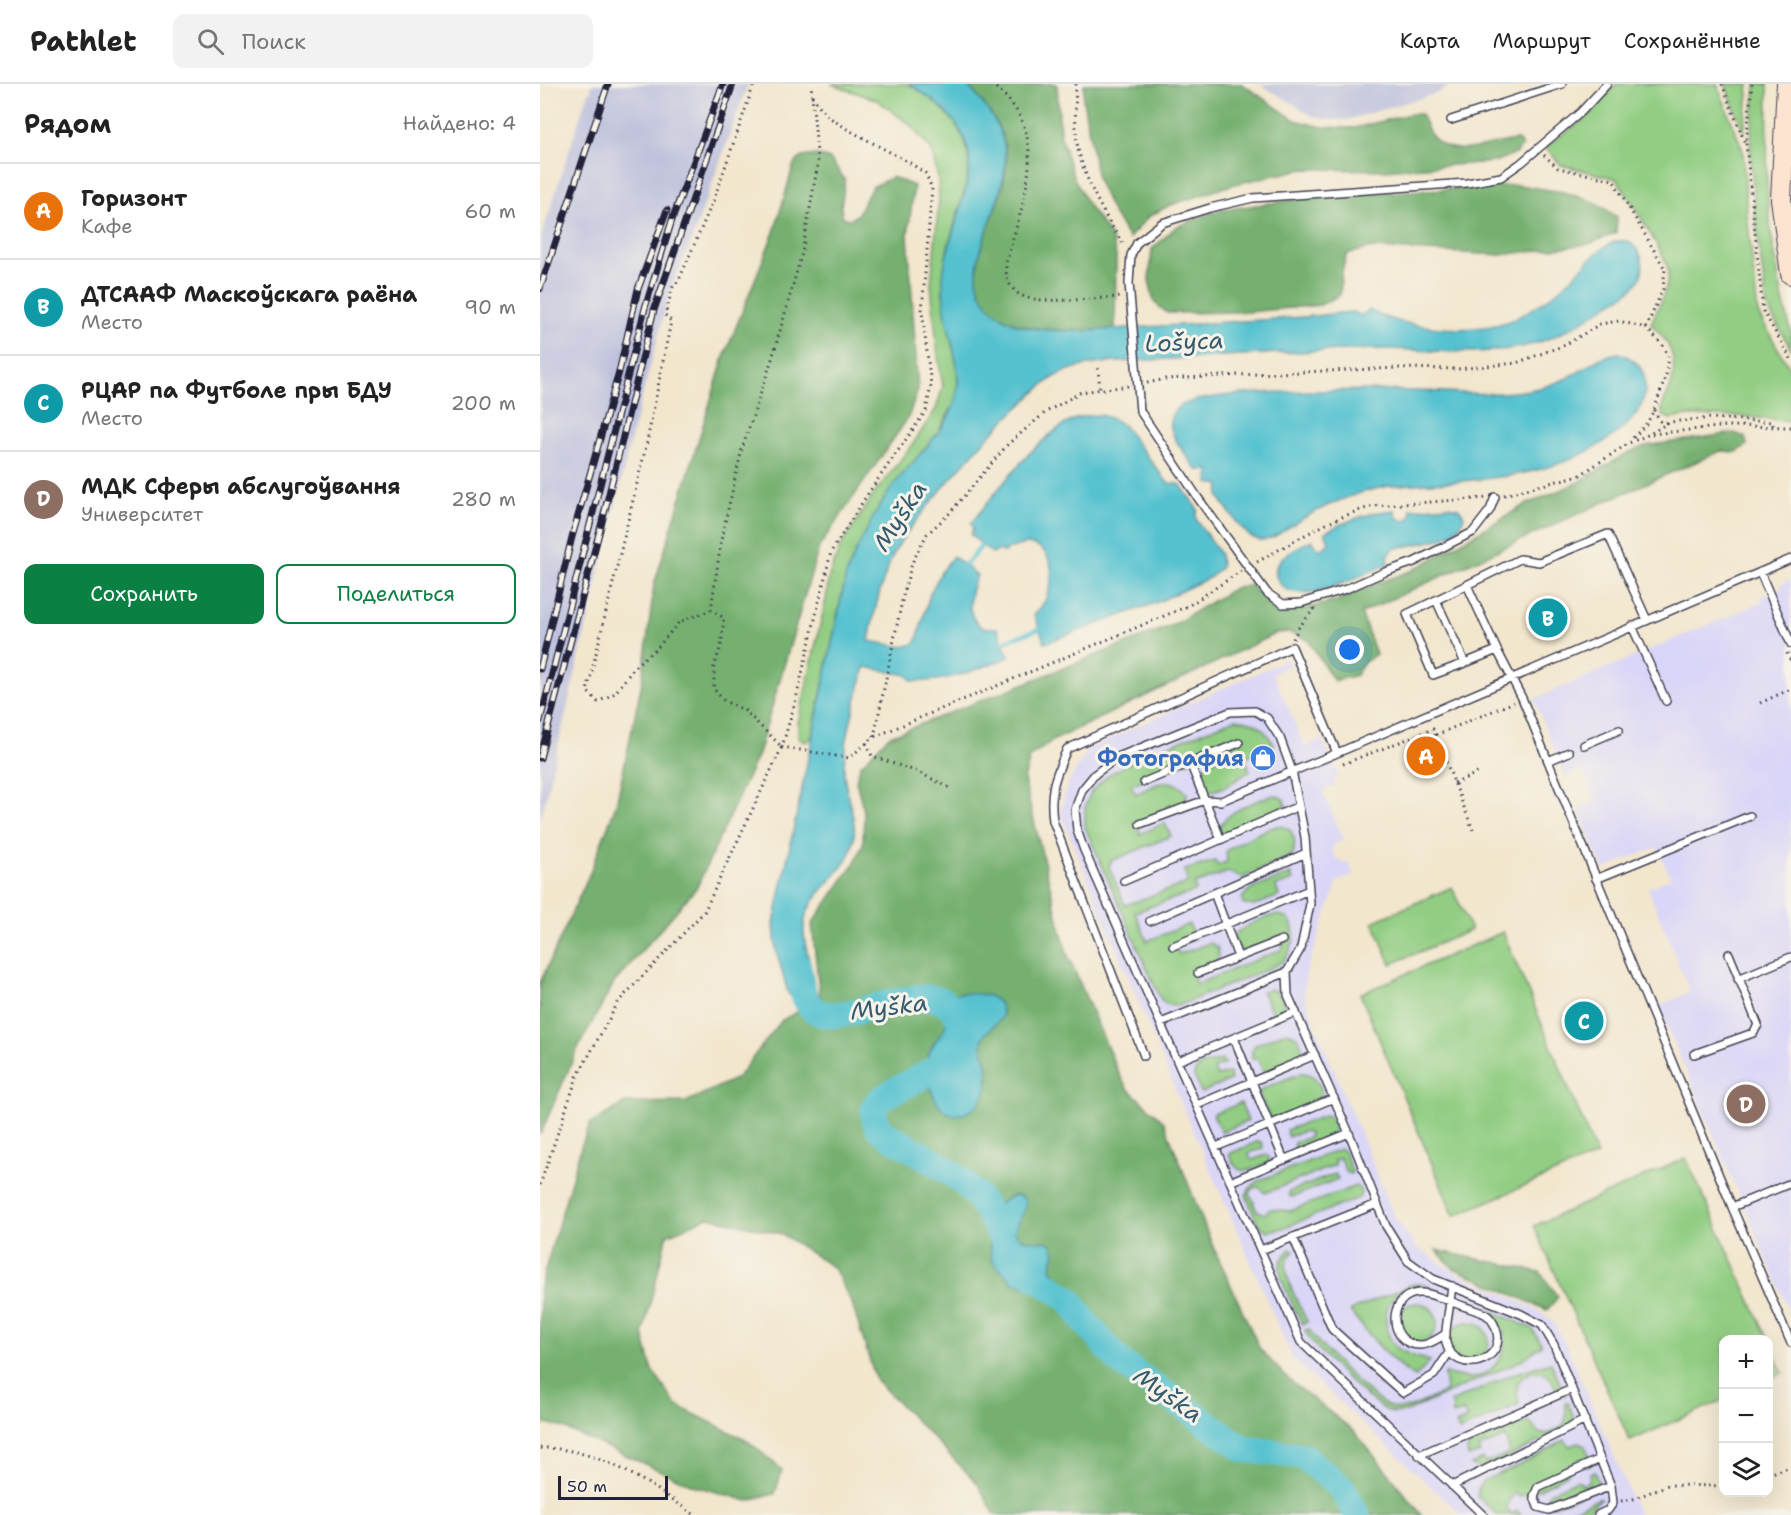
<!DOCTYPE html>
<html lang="ru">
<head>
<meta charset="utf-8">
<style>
	:root { --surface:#fff; --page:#f2f2f2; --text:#222; --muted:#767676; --line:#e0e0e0; --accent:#0b8043 }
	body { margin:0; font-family:"Shantell Sans",sans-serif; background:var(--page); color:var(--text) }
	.controls { position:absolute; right:18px; bottom:18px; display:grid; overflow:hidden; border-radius:12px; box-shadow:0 6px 24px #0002 }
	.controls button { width:54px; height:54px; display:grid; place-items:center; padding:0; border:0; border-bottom:2px solid var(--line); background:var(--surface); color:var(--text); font:30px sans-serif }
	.scale { position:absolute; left:18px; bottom:15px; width:110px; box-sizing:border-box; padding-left:6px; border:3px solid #22223b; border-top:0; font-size:16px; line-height:21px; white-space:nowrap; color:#22223b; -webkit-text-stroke:4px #f7f3e8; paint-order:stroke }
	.you { position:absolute; left:810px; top:566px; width:21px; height:21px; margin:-15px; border:4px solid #fff; border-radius:50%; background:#1a73e8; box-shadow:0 0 0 9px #1a73e833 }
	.badge { display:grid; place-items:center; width:39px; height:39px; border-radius:50%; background:var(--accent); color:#fff; font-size:20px; font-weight:700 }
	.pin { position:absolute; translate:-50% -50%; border:3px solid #fff; box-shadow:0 2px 6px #0006 }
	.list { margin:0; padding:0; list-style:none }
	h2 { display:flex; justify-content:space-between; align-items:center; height:78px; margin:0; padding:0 24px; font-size:26px }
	h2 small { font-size:20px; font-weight:400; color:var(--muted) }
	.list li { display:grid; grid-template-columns:39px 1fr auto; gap:18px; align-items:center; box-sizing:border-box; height:96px; padding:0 24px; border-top:2px solid var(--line) }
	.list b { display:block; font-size:22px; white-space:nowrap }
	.list p { margin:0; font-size:20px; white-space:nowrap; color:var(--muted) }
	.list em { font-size:20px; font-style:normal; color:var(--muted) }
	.actions { display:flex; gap:12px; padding:18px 24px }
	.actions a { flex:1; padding:14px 0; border:2px solid var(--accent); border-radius:12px; text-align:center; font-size:21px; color:var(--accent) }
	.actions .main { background:var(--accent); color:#fff }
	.icon { flex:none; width:33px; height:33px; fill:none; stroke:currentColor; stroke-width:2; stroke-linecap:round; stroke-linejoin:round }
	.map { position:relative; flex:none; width:1251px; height:1431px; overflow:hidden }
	header { display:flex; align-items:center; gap:36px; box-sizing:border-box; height:84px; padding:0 30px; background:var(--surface); border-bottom:2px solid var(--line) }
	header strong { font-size:28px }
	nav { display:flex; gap:33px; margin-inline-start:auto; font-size:21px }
	.search { width:420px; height:54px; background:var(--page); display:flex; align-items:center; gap:15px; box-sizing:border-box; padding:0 21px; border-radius:12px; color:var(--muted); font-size:22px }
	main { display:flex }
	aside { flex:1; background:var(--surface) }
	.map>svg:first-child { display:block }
	.built { fill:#dad6f7 }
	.industrial { fill:#c0c2dd }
	.green { fill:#91cd82; stroke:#5a785e; stroke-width:1.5 }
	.forest { fill:#74b070; stroke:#4b6956; stroke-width:1.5 }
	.water { fill:#56c2d0; stroke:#3c7286; stroke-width:1.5 }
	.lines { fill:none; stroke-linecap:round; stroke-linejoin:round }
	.stream { stroke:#56c2d0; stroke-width:4.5 }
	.river { stroke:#56c2d0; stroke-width:27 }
	.lane-casing { stroke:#413f51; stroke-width:10 }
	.secondary-casing { stroke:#413f51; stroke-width:22 }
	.path { stroke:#413f51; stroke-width:3; stroke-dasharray:1.5 4.5; stroke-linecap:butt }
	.lane { stroke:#fff; stroke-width:7 }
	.secondary { stroke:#fde4d1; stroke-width:20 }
	.rail-casing { stroke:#22223b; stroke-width:7 }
	.rail { stroke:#f7f3e8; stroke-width:4.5; stroke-dasharray:14; stroke-linecap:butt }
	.labels { text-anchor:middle; stroke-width:6; stroke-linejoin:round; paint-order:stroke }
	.shop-label { font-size:22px; font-weight:bold; fill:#366cbe; stroke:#f7f3e8; text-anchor:end }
	.water-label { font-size:24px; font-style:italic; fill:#345a6f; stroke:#f7f3e8 }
</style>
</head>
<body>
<header>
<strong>Pathlet</strong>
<div class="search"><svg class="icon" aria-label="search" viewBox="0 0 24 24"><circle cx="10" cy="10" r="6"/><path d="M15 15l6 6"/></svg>Поиск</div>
<nav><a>Карта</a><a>Маршрут</a><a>Сохранённые</a></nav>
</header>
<main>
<aside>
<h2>Рядом<small>Найдено: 4</small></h2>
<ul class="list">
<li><span class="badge" style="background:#e8710a">A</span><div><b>Горизонт</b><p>Кафе</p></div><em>60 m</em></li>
<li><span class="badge" style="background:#0f9aa8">B</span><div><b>ДТСААФ Маскоўскага раёна</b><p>Место</p></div><em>90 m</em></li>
<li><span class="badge" style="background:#0f9aa8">C</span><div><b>РЦАР па Футболе пры БДУ</b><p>Место</p></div><em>200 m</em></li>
<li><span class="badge" style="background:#8d6e63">D</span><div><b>МДК Сферы абслугоўвання</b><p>Университет</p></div><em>280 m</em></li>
</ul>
<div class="actions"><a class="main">Сохранить</a><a>Поделиться</a></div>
</aside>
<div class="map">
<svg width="1251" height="1431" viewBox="0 0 1251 1431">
	<rect width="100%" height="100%" fill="#f7f3e8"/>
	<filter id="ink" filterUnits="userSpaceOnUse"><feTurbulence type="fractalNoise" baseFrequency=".0167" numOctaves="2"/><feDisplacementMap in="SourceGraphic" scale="12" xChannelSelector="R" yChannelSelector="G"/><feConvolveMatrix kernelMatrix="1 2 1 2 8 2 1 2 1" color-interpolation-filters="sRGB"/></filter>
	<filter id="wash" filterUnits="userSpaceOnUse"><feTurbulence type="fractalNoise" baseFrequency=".008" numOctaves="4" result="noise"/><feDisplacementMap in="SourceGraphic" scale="24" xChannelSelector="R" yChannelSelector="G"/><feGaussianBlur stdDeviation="1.35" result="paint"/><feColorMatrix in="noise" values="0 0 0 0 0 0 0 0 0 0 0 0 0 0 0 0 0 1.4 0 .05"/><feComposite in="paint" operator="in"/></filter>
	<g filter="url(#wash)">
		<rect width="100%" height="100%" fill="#f2e6cd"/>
		<path class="built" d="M1251,496V1231L1118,922L1150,908L1108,804L1131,794L1117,763L1063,785L1038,725L1055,717L1042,686L1025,692L994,615L1222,518L1221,513L1242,505L1240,500Z
			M748,575L750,581L733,589L765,663L782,655L800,692L793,695L796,701L782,707L804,755L793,761V769L798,776L803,779L808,778L814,791L798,797L766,888L764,911L778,947L855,1134L876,1163L917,1189L994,1224L1013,1238L1027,1263L1099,1431H922L753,1275L626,984L520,728L528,700L549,664Z"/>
		<path class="industrial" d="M53,0H208L152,155L131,204L93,346L0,738V156L43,24Z
			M720,0H912L898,9L807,36H791L773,32Z"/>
		<path class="green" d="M291,0H369L393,16L413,35L425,57L429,78L426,101L407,166L403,208L407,237L417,282L418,306L415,318L397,350L348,410L311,478L303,505L272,653L265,658L258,654V639L286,515L289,492L300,463L334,410L373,360L396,325L403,302L398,273L391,200L399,116L398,94L391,65L369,40L337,16Z
			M1076,0H1177L1203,67L1207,130L1218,230L1251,287V337L1198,332H1148L1130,335L1122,331C1121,318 1126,316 1130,304C1139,276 1131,259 1111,240C1117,224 1130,203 1128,186C1126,171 1087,112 1077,95L1021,81L1005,63L1049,32Z
			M1185,0H1209L1204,49Z
			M1216,0H1228L1227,101L1231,148L1242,213L1251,247V265L1227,223L1215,131L1210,63Z
			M695,635C717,637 723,642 734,661L705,673L710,687L685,703L666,709L660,697V685L676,675L695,669L691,660L591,701L596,710C615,701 631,688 647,710L645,721L605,737L599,744L600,750L625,739L631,752L571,777L569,783L585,821L648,799L645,786L675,777L677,781L687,778L686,767C695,761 730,742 739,742C756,742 756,760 753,771L702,794L688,788L654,800L656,807L595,828L607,857L649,840L655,854L636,863L639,870L670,859L677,863C684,882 667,886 653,892L656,900L741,866L744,858L707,868L701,866L695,859V850C703,843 726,831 737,831C760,832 756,864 744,876C736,884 722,887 711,892C686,902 662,912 638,922C629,922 626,921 620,914L545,743V723L551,708L568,691L604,671Z
			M735,711L744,715L746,722L682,751L679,745C684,728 719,715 735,711Z
			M751,790L753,796L736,802L739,812L713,822L703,820L702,814L709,806Z
			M912,803L931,846L851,880L833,838Z
			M963,848L1057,1071L914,1132L820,910Z
			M731,905C741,910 744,916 744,926L735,935L722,907Z
			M745,948C758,949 765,961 761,973L724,989L718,975H712V967L715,961Z
			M682,976L685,980L674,984L677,992L690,989L691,996L661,1009L654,992L655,987L662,981Z
			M761,989C775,989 783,1000 781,1014L775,1020L731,1036L718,1009L722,1005Z
			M701,1019L708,1037L681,1048L673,1030Z
			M787,1031C795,1037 797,1042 793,1051L760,1065L754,1064V1059L769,1053V1049L764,1047L748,1053L746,1046Z
			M719,1057L722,1059L723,1064L709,1069L710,1074L712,1076L726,1071L729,1073V1079C709,1086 697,1095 689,1070Z
			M800,1065L804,1067L812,1087L811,1090L806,1088L800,1074L794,1076L795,1081L725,1109L719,1103C713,1103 711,1105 709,1111L714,1117V1121L717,1127L725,1130L730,1125L750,1127L816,1102L820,1105L821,1110L819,1114L743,1144L728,1147L720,1142L715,1134L706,1111L709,1105L718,1097Z
			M1146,1074L1228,1255L1184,1256L1183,1316L1090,1357L994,1142Z
			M795,1090L798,1095L753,1113L749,1112V1108Z
			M750,1165L754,1167C752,1170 749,1172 748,1174C740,1189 761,1224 767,1238L762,1240C756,1225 738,1197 740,1181C741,1174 746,1170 750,1165Z
			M873,1200H882L900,1208L898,1212C867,1200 841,1207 847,1245C848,1252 853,1261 859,1265C868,1271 880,1274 890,1277L876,1293C856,1284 824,1245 810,1227Z
			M920,1214L992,1244L1002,1261L982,1276L866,1328C860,1328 853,1330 848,1327C830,1318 772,1264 765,1246L769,1245C777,1260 837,1321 853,1324C870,1328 891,1314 906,1307L904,1290C914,1290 922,1295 932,1294C957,1291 976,1257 957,1236C950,1228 926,1221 915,1216Z
			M857 1239a20 20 0 1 1 40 0a20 20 0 1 1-40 0Z
			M909 1258a20 20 0 1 1 40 0a20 20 0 1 1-40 0Z
			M1228,1258L1243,1289L1229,1295H1228Z
			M1011,1278L1025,1312C1014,1309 1015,1297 1007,1291C998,1284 982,1290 978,1300C976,1306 978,1314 979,1320L919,1347L916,1340L927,1335L924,1328L912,1331L913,1323L911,1318L976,1289Z
			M1028,1318L1036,1339L951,1382L939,1384L931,1381L943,1375L946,1379L970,1369L965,1353L939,1364L940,1369L928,1373L927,1365L930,1361L988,1337L1000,1350C1022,1348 1029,1341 1025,1319Z
			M1025,1356L1029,1362L1038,1359L1045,1362L1053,1379L1047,1382L1039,1376L1036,1377C1034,1379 1033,1383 1031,1385C1026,1393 988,1412 979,1412L976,1409C970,1414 967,1417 967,1425L972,1430L977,1427L981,1431H957L938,1413V1404L943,1397L987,1377Z
			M1055,1387L1058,1398L1056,1405L1014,1422L1008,1420L1007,1412L1011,1408L1037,1396L1044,1401L1050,1395V1389Z
			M1061,1414C1046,1431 1043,1431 1020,1431Z"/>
		<path class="forest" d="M426,0H517L520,50L533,92L548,121L571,153L576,171L575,245C527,248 422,255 438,176C446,140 468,107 466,70C465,43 443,18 426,0Z
			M544,0H702L755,36L782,43L815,44L870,30H881C885,37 887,46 892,52C913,78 950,58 978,56L982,62L975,70L954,78L844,86L763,85L695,100L628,122L608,133L589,154L573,130L557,95L543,16Z
			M277,71L290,75L305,96L301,123L302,132L309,136L317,131L332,103L352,93L374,102L368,150L378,306L368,334L279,463L218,670L157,803L74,899L38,964L0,1051V899L50,789L76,721L102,598L114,501L184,273L234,148L254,80L262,73Z
			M979,101L1023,108L1055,118L1077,133L1076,149L1049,160L961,171L832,164L807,170L802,187L800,211L780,221L708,228L627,229L614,218L609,196L612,165L636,143L676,127L779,112Z
			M1194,349L1205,353L1207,361L1197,368L1181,367L1075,413L821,529L836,570L824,579L816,591L794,597L768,556L748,548L737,549L514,656L490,673L484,696L521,847L527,869L578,988L587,1004L624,1038L671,1158L720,1265L749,1296L814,1347L882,1431H455L437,1399L336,1296L312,1220L294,1184L242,1150L168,1133L127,1151L103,1249L112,1286L136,1321L208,1357L242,1386L235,1410L208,1417L155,1402L21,1343L0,1339V1203L41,1063L50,1040L85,1019L146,1018L197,994L242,936L280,915L272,840L314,780L323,760L324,728L316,697L320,682L348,653L633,541L696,503L710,501L734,522L746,526L766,524L796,517L822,505L873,486L985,421L1037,399L1089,368L1105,362Z
			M896,1166L1000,1188L1018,1213L1007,1226L913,1184Z"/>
		<path class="water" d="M369,0H426C486,63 466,88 442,162C437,178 434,194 441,210C449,227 469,240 487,243C526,251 566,245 605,243C658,240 711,237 764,233C772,233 810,227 814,228C816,229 819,231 821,232L829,226C862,244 927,250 963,239C977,235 991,226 1003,218C1013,211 1022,203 1031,195C1043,183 1073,144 1093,161C1105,172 1106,190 1095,202C1088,209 1078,215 1069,220C1045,236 1021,252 993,260C944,274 889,265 839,265C749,267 660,274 571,278C553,280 534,282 518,291C503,299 491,312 479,323C447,352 419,384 392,417C378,434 364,450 354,469C341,497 334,527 329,557L364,563L376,559L390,510L401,488L413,472L437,491C429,509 424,532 443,544H457L469,573C438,585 407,599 372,597L367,591L325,583C317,615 304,653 304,686C304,709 317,731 314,754C311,787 273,804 265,835C260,860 275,884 274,908C267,918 256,920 248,909L236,866L234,839L306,491C317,462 336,425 355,399C375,373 403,351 414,320C424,294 413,265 407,239C404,224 403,209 403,194C405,155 436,100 428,66C421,36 394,15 369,0Z
			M1079,269C1093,274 1104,283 1105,298C1107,319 1094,336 1078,348C1012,400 928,395 849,402C810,409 778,424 746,445C737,451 726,459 716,455C703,451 687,424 679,413L680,401L668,399L669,386H657C647,371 620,345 635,326C648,310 723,309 746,308C791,306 837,306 882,307C916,308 950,312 983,307C999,305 1016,300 1031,292C1047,284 1060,271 1079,269Z
			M561,331L573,335L583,341L628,399L640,400L658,426L656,431L657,437L680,470L681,483L671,493L618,518L505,559L494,531C527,499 512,439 464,468L459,466L453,470L431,451L433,444L431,439C458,407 498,349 538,334C546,331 553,331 561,331Z
			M908,422L919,424L924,432C918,461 873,458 853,465L848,472V480C821,491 789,509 759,509C751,508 743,505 739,498C725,477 757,463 772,456L778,465L784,464L789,458L785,448C808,436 829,428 855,426L856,433L864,437L871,433V425Z
			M421,909C438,909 464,909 462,933C456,941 444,947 442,958C441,964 445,970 446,976C451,994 447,1019 428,1028C397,1043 384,995 388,973C390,960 401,953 406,941L405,928L400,921L401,914L407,911Z
			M477,1111L485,1115C488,1128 476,1135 475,1148C484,1163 500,1152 512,1160L515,1169L511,1184L525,1206L526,1211L521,1218L512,1219L498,1207L473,1198L452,1177C447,1150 444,1119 477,1111Z"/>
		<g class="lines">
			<path class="stream" d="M421,486L445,458
				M458,560L504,543"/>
			<path class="river" d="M257,880C260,894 261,912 271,923C295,951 379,893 410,922C417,928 421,937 420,946C418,993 338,1003 334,1025C333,1033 336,1041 341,1046C350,1054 362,1059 372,1065C395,1078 417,1090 435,1110C449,1126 457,1145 468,1164
				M494,1192L529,1215L547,1240L580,1278L704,1365L763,1372L803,1405L817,1431"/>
		</g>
	</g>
	<g filter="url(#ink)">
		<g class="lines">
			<defs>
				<path id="lane" d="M911,36L1022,0
					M955,413L950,426L933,448L874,478L845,488L806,505L761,519L743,520L727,509L658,414L600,327L589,199L591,171L597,159L622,139L670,124L713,114L927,99L961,93L981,79L1041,28L1067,0
					M1220,488L1251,560
					M927,501L957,566
					M896,516L980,475L999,478L1068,450L1107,536
					M1092,542L1126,617
					M925,579L893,591L867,530L896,516L925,579L957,566L982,614L1192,1123
					M1044,661L1079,646
					M1008,677L1029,668
					M604,698L650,679
					M600,740L665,716L681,717L790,672L1251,475
					M681,756L650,679L699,659
					M1056,795L1210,732
					M584,797L759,722
					M674,809L698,873
					M610,837L766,769
					M633,862L769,806
					M658,889L742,856
					M1198,895L1251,873
					M621,939L747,888
					M694,954L744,1076
					M1154,970L1213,949L1218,941L1189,870
					M604,972L513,737C509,706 515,693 527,665L752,563L797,669
					M638,977L756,928
					M657,1021L775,971
					M676,1063L794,1014
					M692,1097L809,1049
					M1251,1099L1192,1123L1251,1259
					M753,1153L792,1245L863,1309L894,1291L910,1267
					M721,1166L837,1120
					M910,1217C921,1222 934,1225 945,1230C950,1233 954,1239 956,1245C968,1278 915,1293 906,1259C904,1250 909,1228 910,1217Z
					M906,1250C898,1254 890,1261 880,1261C848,1261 846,1212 878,1209C889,1208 900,1214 910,1217L912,1202
					M879,1371L1032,1305
					M1060,1375L998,1403L994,1412L998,1423L1009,1426L1071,1402
					M912,1402L1045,1336
					M943,1431L761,1258L544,766L537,746L535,726L542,706L555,690L578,673L690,628L715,627L727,634L740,654L752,687L765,753L770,820L761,864L747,888L748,911L809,1049L846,1142L868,1177L893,1195L981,1230L1002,1241L1014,1261L1071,1402L1073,1419L1068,1426L1058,1431"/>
				<path id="secondary" d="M1247,0L1241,115L1251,190"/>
			</defs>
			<use href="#lane" class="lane-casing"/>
			<use href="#secondary" class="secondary-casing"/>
			<path class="path" d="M451,0C515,47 483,116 466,179C465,193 469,207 485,213C504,220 557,214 579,213
				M536,0C535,16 535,50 538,65C546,99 565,133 584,161
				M1182,0L1205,59
				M1212,0L1206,60L1223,227L1251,275
				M272,12L286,31L307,45L370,79L385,89L392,104L382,227L391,301L386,327L329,408L291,468L256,615L242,663L309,674L334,653L648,522L701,487
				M1004,71L1018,84L1073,96L1125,185L1123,205L1106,244
				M558,284L560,305
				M607,299L626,295L736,289L858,284L918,285L976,279L1025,261L1060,240L1079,237L1106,244L1122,260L1128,271L1126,292L1114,326L1107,339L1090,357
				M1114,326L1120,337L1127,339
				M1112,350L1188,342L1251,343
				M964,411L1040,391L1089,359L1110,350L1129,338L1172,334L1232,338L1234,344
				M717,478C755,457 792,433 834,422L946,414
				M171,526L182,451L202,365L232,275L262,169L278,79L271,0
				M753,555L759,543L775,524
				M1247,569L1251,578
				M1220,619L1251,605
				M896,651L974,618
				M334,653L364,507L372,479L387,450L408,431L468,360L506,328L541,308L589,302
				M326,659L332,672L378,688L412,705
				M803,680L893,645L933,746
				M914,699L940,688
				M0,1101L37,993L79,917L164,828L242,663L204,626L184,617L174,605V583L181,562L184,534L171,526L139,538L118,563L97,580L75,609L58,618L47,607L107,358L131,237L125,231L133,203L139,196L174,115L214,0
				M0,1364C57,1363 110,1399 155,1431
				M1228,1390L1251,1383
				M1081,1417L1093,1415L1128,1401L1184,1402"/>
			<use href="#lane" class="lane"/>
			<use href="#secondary" class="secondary"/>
			<defs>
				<path id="rail" d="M0,205L68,0
					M0,585L32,453L79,288L98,205L127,126
					M0,637L105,224L133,133L183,0
					M0,674L63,434L114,226L193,0"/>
			</defs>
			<use href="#rail" class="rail-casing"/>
			<use href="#rail" class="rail"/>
		</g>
	</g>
	<defs>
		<symbol id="shop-disc" viewBox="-11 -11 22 22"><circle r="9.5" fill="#3f7fe0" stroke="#f7f3e8"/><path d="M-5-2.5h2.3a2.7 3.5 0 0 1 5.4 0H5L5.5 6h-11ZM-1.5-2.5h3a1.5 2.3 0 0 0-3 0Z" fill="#fff"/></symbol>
	</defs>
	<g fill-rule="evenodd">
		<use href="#shop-disc" x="708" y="659" width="30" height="30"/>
	</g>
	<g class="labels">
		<g class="shop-label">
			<text x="704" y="682">Фотография</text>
		</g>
		<g class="water-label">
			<text transform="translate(644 258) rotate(-3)" y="8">Lošyca</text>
			<text transform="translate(360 432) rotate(-57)" y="8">Муška</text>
			<text transform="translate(349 923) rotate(-7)" y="8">Муška</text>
			<text transform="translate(628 1311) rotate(35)" y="8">Муška</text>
		</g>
	</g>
</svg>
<div class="controls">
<button>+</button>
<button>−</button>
<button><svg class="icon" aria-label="layers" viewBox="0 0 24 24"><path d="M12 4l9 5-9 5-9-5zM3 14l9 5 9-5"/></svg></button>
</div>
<div class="scale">50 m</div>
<div class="you"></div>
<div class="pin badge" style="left:886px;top:672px;background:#e8710a">A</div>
<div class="pin badge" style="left:1008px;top:534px;background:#0f9aa8">B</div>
<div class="pin badge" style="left:1044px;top:937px;background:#0f9aa8">C</div>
<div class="pin badge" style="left:1206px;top:1020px;background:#8d6e63">D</div>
</div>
</main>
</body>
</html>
